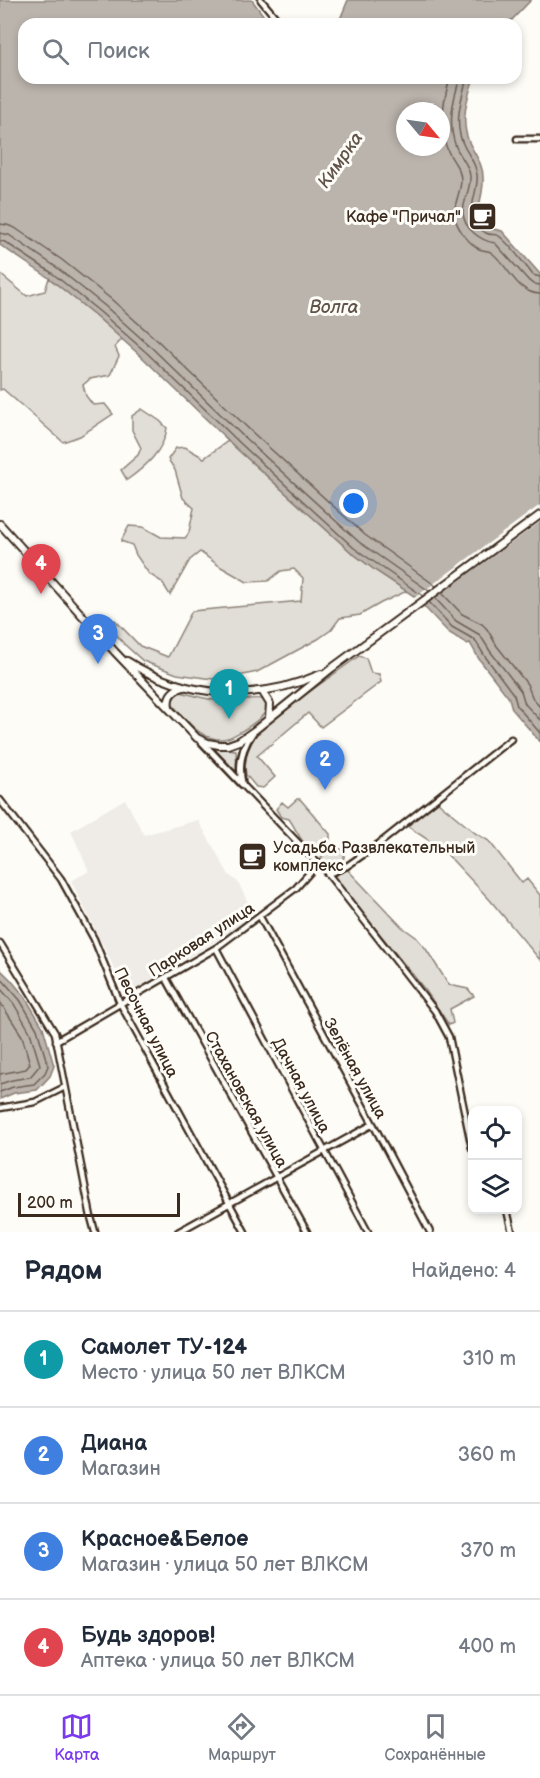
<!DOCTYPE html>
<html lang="ru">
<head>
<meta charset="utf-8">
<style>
	:root { --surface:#fff; --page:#f2f2f3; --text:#1f2937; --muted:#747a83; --line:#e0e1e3; --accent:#7c3aed }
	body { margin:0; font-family:"Balsamiq Sans",sans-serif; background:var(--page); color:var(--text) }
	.controls { position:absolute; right:18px; bottom:18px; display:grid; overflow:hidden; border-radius:12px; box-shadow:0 3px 9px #0003 }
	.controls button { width:54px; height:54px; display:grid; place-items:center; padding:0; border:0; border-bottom:2px solid var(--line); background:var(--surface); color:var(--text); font:30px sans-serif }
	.compass { position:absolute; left:396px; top:102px; width:54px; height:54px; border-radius:50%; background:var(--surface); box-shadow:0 3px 9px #0003; rotate:119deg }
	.scale { position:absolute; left:18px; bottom:15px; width:162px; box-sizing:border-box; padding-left:6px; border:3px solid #3b2a1e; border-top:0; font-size:16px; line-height:21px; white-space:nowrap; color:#3b2a1e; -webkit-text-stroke:4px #fdfcf7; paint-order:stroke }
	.you { position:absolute; left:354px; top:504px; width:21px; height:21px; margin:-15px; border:4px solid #fff; border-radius:50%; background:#1a73e8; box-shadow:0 0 0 9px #1a73e833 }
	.badge { display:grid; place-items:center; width:39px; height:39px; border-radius:50%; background:var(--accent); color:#fff; font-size:20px; font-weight:700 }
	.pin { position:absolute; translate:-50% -50px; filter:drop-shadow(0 2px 3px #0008) }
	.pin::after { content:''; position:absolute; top:32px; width:21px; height:18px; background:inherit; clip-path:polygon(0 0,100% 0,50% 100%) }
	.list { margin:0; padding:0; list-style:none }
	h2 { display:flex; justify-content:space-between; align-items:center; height:78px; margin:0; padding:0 24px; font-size:26px }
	h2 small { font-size:20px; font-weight:400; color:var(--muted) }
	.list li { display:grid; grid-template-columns:39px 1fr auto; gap:18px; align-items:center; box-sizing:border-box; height:96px; padding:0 24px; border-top:2px solid var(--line) }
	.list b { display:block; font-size:22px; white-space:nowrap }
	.list p { margin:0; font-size:20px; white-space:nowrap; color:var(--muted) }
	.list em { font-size:20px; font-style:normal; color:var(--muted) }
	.icon { flex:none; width:33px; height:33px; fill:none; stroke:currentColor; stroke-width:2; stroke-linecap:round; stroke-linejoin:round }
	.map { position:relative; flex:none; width:540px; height:1232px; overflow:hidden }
	.search { position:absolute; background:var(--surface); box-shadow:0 3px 9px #0003; left:18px; right:18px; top:18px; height:66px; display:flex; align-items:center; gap:15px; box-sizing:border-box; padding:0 21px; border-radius:18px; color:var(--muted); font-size:22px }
	.sheet { height:462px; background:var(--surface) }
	nav { display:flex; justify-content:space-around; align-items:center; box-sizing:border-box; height:84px; border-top:2px solid var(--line); background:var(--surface); font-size:16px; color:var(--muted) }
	nav a { display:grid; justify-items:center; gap:3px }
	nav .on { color:var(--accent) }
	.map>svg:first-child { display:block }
	.built { fill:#efece7 }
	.green { fill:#e1ded7; stroke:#8e847a; stroke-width:1.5 }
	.water { fill:#bbb4ad; stroke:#887d74; stroke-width:1.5; fill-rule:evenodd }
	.pier { fill:#fdfcf7 }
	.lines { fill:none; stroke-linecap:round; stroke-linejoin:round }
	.shore { stroke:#6e6157; stroke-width:1.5 }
	.minor-casing { stroke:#3b2a1e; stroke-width:9 }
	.tertiary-casing { stroke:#3b2a1e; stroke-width:10 }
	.secondary-casing { stroke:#3b2a1e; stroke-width:10 }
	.minor { stroke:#fdfcf7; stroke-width:4.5 }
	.tertiary { stroke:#fdfcf7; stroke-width:5 }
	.secondary { stroke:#fdfcf7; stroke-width:6 }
	.labels { text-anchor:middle; stroke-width:6; stroke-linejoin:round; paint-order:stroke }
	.poi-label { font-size:16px; fill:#3b2a1e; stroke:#fdfcf7; text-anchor:end }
	.street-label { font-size:16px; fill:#3b2a1e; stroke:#fdfcf7 }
	.water-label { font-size:18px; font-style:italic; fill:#615349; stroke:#fdfcf7 }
</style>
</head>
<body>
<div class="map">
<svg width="540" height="1232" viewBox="0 0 540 1232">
	<rect width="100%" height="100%" fill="#fdfcf7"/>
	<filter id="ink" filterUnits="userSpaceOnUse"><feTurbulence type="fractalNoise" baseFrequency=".0167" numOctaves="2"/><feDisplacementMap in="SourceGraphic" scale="12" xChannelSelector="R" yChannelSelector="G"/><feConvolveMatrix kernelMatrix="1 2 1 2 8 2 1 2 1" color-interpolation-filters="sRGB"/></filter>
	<g filter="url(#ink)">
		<path class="built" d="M125,799L144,835L198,820L229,875L238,882L255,917L127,994L71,881L89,871L71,831Z"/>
		<path class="green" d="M0,274L27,296L45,291L49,278L96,316L122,339L115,347L119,356L110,375L90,379L83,385L86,396L93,405L105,404L113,414L80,436L63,442L3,389L0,390Z
			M142,409L160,421L167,428C164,451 145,467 127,480L121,470L138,455L141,448L132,430V416Z
			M228,441L351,552L376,571L407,591L381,603L360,615L340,618L331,630L318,639L257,672L220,680L177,674L143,661L124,644L111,628L115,620L140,646L168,657L192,611L301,601L303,578L294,569L281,571L268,581L247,582L221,567L200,552L190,560L170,595L162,582L149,574L136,555L132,545L121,541L129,526L143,527L161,537L186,538L189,532L194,508L183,498L175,470L168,459L176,448L185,447L204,458Z
			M359,656L366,658L371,673L379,674L381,682L321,727L308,713L257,756L275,777L263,788L256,787L246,775L245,767L247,752L256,733L269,721Z
			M180,692C198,696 217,703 235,701C243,701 256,696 263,700C281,710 237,735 228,738C222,740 212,739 206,736C192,729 182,715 172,704C172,697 174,694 180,692Z
			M212,748L236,750L237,774Z
			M297,799H300L330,834V841L319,851C303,851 298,831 289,819L281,817L276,809L282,802L288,807Z
			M438,802L475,833L489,841L522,883L527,879L540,895V960L490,900L442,849L407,826Z
			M336,847L343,850C349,864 330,873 320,864C320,855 328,849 336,847Z
			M346,868L402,927L416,937L426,949L449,985L468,989L474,996L450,1009L453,1023L449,1025L426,991L332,875Z"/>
		<path class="water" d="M0,0H252L263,15L262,24H24V78H474C467,98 460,121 469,142C474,154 483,163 483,177C484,189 480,202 477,214L489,228L502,231L540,274V742L512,709L509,698L479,659L470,643L467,644L448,632L414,596L376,571L351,552L237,449L143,358L96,316L49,278L0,245ZM405,111H441V147H405Z
			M348,0H531L508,24H338Z
			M0,969L11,980L25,997L43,1027L54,1066L50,1076L37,1090L14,1093L0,1099Z"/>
		<path class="pier" d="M540,505V522L422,608L413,599Z"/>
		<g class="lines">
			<path class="shore" d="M450,78C443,101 438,128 448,151C452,161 461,168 461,180C461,194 451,207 456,221C459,231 470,244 479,249C484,251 489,250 492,253C509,266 516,293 540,294
				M460,78C453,100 447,124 456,147C460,157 469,164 470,176C471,189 463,201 463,213C464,229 481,241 495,243L529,281L534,284L540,285
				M467,78C461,99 453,125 464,146C469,156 476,163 477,175C479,186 469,209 472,216C474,221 481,231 486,233C491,236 495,233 499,236C511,245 524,264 533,275L540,277
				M0,224L7,225L15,228L62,260L111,299L158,341L252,432L365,535L436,586
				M0,233L9,235L56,267L105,306L152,348L246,439L359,542L429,591
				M0,241L5,242L52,273L100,312L147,353L241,444L354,548L423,596
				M442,593L462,614L482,624L487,629L497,646L527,684L533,699L540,707
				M435,598L456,621L480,635L490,651L521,691L525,704L540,720
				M429,602L452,627L475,640L484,655L514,695L517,706L540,733
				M0,977L20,1000L37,1029L48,1066L45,1073L34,1084L13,1087L0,1092
				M0,988L14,1004L30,1032L40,1065L30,1077L12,1080L0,1084
				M0,1002L22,1036L30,1064L26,1069L0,1074"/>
			<defs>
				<path id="minor" d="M261,0L281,24
					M517,139H540
					M242,784L328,874L435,1011L449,1037L472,1148
					M0,800L61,879L94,939L120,1003L245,1232
					M328,874L347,866L380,843L511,739
					M260,917L373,1124L430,1232
					M0,943L55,1033L91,1217L95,1232
					M216,948L368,1232
					M166,978L307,1232
					M56,1041L216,948L296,888L318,863
					M0,1108L35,1102L65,1087
					M507,1210L512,1232
					M178,1232L373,1124"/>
				<path id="tertiary" d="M201,741L242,784
					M242,783C238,764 242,747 253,732"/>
				<path id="secondary" d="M0,524L115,652L197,738L208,743L219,745H228L239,741L255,730L332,668L540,515
					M127,661C186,699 257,702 321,674
					M262,691L270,704L269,718
					M169,707C167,696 173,689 184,687"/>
			</defs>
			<use href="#minor" class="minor-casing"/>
			<use href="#tertiary" class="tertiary-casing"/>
			<use href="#secondary" class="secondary-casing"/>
			<use href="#minor" class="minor"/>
			<use href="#tertiary" class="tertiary"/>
			<use href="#secondary" class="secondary"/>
		</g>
	</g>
	<defs>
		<symbol id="cafe-square" viewBox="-11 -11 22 22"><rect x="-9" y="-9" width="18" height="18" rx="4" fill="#3b2a1e" stroke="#fdfcf7"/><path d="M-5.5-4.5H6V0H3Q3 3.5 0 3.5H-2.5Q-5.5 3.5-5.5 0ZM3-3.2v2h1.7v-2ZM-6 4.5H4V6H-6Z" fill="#fff"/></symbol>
	</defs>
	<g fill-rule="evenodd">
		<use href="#cafe-square" x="466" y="200" width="33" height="33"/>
		<use href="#cafe-square" x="236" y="840" width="33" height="33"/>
	</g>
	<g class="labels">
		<g class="poi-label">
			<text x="461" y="222">Кафе "Причал"</text>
			<text x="273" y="853" text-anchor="start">Усадьба Развлекательный<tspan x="273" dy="18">комплекс</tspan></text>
		</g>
		<g class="street-label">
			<text transform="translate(201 939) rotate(-33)" y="6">Парковая улица</text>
			<text transform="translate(147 1022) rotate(63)" y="6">Песочная улица</text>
			<text transform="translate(356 1068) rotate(61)" y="6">Зелёная улица</text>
			<text transform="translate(302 1085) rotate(62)" y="6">Дачная улица</text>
			<text transform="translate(247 1099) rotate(61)" y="6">Стахановская улица</text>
		</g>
		<g class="water-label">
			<text transform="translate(340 160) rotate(-55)" y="6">Кимрка</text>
			<text x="334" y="313">Волга</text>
		</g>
	</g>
</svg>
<div class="controls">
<button><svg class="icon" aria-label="locate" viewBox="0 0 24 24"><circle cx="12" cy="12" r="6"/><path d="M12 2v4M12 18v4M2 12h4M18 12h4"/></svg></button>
<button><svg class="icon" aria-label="layers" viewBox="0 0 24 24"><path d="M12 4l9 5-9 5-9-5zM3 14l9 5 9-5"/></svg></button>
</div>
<svg class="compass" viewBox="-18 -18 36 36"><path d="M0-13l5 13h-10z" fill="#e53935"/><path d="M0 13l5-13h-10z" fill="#747a83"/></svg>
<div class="scale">200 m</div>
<div class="you"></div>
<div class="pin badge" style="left:229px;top:719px;background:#0f9aa8">1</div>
<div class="pin badge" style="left:325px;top:790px;background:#3f7fe0">2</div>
<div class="pin badge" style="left:98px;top:664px;background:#3f7fe0">3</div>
<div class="pin badge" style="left:41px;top:594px;background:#e0444e">4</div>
<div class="search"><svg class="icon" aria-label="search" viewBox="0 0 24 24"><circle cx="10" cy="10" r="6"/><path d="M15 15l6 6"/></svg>Поиск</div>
</div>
<section class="sheet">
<h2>Рядом<small>Найдено: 4</small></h2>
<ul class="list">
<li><span class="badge" style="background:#0f9aa8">1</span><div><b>Самолет ТУ-124</b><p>Место · улица 50 лет ВЛКСМ</p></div><em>310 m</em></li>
<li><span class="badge" style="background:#3f7fe0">2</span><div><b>Диана</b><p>Магазин</p></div><em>360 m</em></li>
<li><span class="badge" style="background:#3f7fe0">3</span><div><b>Красное&amp;Белое</b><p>Магазин · улица 50 лет ВЛКСМ</p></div><em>370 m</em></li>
<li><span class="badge" style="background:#e0444e">4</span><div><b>Будь здоров!</b><p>Аптека · улица 50 лет ВЛКСМ</p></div><em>400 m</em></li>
</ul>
</section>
<nav>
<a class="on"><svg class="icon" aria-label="map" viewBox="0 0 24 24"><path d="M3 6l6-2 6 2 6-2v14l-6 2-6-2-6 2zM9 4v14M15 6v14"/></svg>Карта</a>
<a><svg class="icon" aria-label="directions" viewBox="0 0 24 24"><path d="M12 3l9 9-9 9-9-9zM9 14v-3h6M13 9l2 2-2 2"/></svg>Маршрут</a>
<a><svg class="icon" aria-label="saved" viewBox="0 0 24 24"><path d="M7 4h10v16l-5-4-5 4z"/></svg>Сохранённые</a>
</nav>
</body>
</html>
